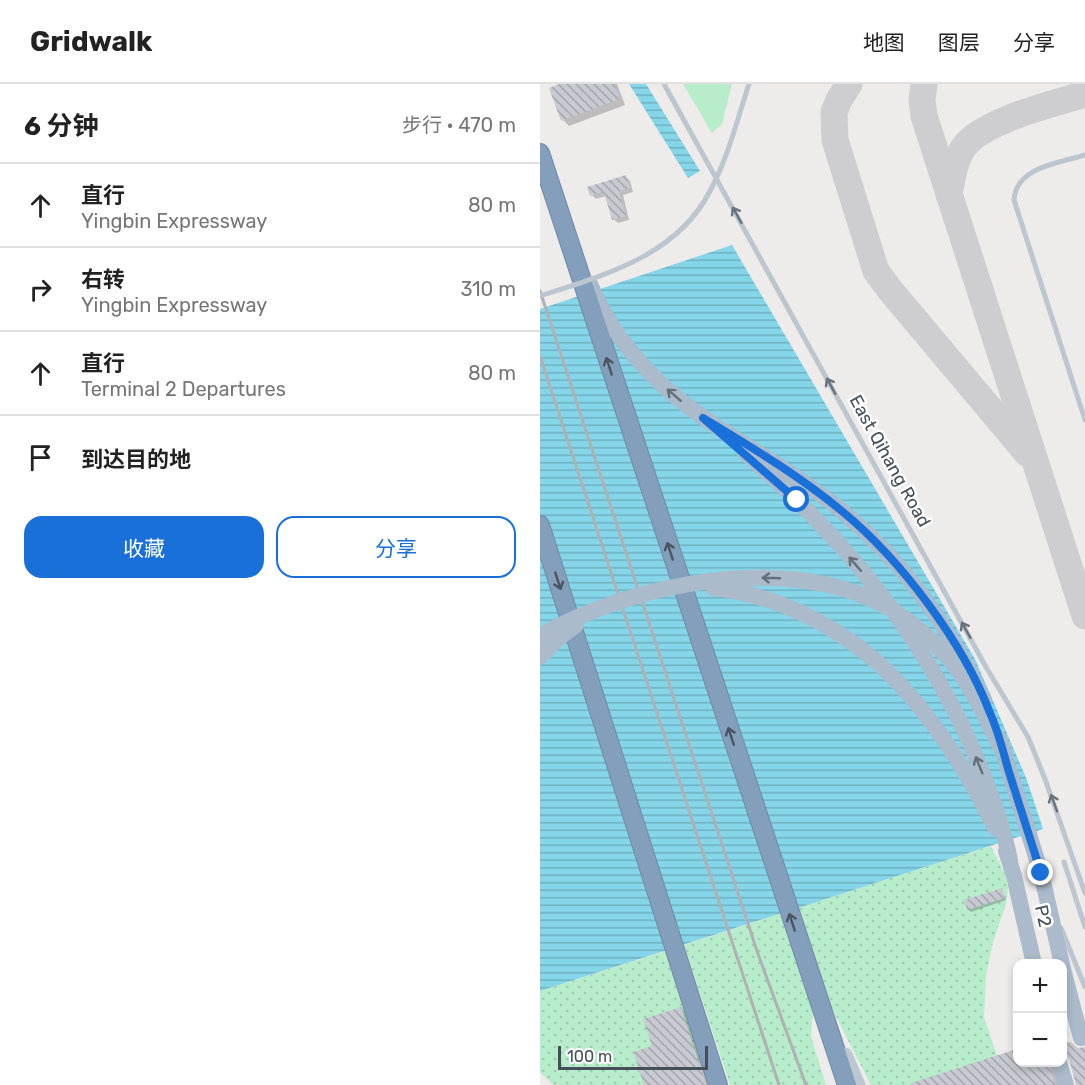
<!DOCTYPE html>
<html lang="zh">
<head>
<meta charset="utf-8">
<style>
	:root { --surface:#fff; --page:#f6f6f6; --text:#222; --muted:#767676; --line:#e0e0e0; --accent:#1a70d9 }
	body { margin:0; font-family:Rubik,"Noto Sans SC",sans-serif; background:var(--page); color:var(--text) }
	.controls { position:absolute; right:18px; bottom:18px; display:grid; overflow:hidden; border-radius:12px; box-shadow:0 3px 9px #0003 }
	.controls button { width:54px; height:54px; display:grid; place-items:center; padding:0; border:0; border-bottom:2px solid var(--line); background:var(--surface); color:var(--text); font:30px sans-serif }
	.scale { position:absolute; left:18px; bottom:15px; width:150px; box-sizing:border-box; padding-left:6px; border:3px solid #444f58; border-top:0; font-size:16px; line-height:21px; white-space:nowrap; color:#444f58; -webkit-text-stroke:4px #fff; paint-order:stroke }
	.stop { position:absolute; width:18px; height:18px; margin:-14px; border:4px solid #1a70d9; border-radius:50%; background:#fff }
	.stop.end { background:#1a70d9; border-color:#fff; box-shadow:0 2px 6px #0008 }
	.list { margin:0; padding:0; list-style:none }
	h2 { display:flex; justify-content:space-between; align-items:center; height:78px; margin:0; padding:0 24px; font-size:26px }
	h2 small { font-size:20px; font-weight:400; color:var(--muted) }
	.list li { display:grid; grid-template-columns:39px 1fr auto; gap:18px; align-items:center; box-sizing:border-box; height:84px; padding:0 24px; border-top:2px solid var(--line) }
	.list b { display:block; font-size:22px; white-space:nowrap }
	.list p { margin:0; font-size:20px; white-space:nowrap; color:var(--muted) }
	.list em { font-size:20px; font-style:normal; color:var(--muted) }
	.actions { display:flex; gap:12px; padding:18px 24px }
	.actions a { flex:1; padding:14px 0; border:2px solid var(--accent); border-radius:18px; text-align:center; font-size:21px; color:var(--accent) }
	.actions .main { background:var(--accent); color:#fff }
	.icon { flex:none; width:33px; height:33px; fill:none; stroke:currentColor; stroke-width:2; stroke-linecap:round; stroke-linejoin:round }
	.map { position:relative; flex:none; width:545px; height:1001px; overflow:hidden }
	header { display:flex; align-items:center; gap:36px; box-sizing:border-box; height:84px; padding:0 30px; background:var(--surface); border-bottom:2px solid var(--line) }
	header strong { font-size:28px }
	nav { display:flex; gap:33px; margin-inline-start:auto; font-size:21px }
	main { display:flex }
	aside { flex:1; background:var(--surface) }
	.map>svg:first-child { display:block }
	.grass { fill:url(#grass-dots) }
	.park { fill:#b8edcc }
	.water { fill:url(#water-rules) }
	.shadow { fill:#0003 }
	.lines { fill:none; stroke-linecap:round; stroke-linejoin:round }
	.taxiway { stroke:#ceced0; stroke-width:27 }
	.building { fill:url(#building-back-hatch) }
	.highway-casing { stroke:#6e8aa6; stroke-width:20 }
	.lane { stroke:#bcc6ce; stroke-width:5 }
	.secondary { stroke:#bcc7d2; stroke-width:15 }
	.primary { stroke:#abbbcb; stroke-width:16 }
	.highway { stroke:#839fbb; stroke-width:18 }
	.rail { stroke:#aeb1b6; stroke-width:3 }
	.lane-bridge { stroke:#bcc6ce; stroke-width:5 }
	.primary-bridge { stroke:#abbbcb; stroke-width:16 }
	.oneway { stroke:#68737b }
	.oneway2 { stroke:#4a5762 }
	.oneway3 { stroke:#636f7a }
	.route { stroke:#1a70d9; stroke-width:8 }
	.labels { text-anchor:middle; stroke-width:5; stroke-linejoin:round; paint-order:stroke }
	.street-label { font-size:18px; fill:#444f58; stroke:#fff }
</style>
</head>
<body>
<header>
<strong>Gridwalk</strong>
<nav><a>地图</a><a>图层</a><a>分享</a></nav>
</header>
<main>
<aside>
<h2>6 分钟<small>步行 · 470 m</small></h2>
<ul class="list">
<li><svg class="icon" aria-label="ahead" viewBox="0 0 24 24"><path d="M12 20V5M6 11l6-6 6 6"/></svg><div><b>直行</b><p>Yingbin Expressway</p></div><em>80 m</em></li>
<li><svg class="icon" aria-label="right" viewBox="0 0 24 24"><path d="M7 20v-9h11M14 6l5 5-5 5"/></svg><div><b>右转</b><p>Yingbin Expressway</p></div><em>310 m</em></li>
<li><svg class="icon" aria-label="ahead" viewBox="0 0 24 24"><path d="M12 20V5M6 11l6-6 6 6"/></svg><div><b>直行</b><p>Terminal 2 Departures</p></div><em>80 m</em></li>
<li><svg class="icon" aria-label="arrive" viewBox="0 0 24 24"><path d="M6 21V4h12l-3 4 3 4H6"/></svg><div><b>到达目的地</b></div></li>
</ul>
<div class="actions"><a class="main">收藏</a><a>分享</a></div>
</aside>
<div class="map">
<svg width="545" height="1001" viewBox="0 0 545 1001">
	<defs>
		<pattern id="grass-dots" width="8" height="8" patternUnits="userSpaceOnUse" patternTransform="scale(1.5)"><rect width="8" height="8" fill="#b8edcc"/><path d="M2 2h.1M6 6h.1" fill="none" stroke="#9fcdb1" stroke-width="1.8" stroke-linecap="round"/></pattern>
		<pattern id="water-rules" width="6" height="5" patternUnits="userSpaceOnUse" patternTransform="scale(1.5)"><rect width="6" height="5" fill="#86d6ea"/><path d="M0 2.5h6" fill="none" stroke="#6fb0c0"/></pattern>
		<pattern id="building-back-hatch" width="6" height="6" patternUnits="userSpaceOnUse" patternTransform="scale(1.5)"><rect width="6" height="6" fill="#c8cad1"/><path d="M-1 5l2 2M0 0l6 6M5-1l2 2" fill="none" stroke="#a4a6ac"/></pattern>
	</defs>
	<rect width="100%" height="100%" fill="#eeebeb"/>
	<path class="grass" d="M451,762L465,790L468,805L466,820L453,858L446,891L444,933L457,972L377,1001H331L289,919L257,824Z
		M243,829L273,925L271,952L286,1001H190L144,861Z
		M129,866L156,947L161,1001H13L0,988V907Z"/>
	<path class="park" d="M143,0H192L182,40L172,49Z"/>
	<path class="water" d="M89,0H106L160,87L148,94Z
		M192,161L435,575L487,696L503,745L0,907V225Z"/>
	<path class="shadow" d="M23,0H77L85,21L29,42L23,36Z
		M86,93L90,97L93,108L83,111L89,136L78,139L73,135L66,112L56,115L52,111Z
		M461,806L466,816L431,828L428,825Z
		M141,924L147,930L169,1001H105L114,963Z
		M478,967V978H516L519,1001H378L377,999Z"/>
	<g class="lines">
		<path class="taxiway" d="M309,0L299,16L294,28L295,56L336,187L350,206L487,369
			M384,0L382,16L384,32L545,532
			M409,111C412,95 414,77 424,63C443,36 514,20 545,10"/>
	</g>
	<path class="building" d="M19,0H74L80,15L21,37L9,4Z
		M86,91L90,104L79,107L86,132L72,136L65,112H64L62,108L50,112L47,103Z
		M462,804L465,814L427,826L424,816Z
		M141,923L166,1001H104L93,968L112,962L103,935Z
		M529,958H531L538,964L545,963V1001H536L529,975L522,968V960Z
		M477,965V978H509L515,1001H371V999Z"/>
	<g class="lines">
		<defs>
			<path id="highway" d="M0,69L307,1001
				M0,441L178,1001"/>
		</defs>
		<use href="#highway" class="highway-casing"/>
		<path class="lane" d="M124,0L446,583L488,653L505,695L545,809
			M545,71C519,79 476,83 474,116L545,336
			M524,778L545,843
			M521,844L545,903"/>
		<path class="secondary" d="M305,971L318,1001"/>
		<path class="primary" d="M50,200C72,253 116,302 164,334C210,366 260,392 303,428C364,478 411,546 444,616
			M205,369C305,454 389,558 439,680C452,712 463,742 470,776
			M336,577C387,623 425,682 455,744
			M459,654L501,789L522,880
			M466,767L474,792L494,880
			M522,881L541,954
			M519,978L526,1001"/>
		<use href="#highway" class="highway"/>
		<path class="rail" d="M0,207L218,870L266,1001
			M0,272L239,1001"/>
		<path class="lane-bridge" d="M0,212C64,191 137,172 170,107C188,74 197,36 209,0"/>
		<path class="primary-bridge" d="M173,504C236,511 288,537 336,577
			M0,552C92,499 248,468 345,522C366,533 383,548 399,564C428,592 445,633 463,668
			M0,573L20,553L36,541"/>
	</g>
	<defs><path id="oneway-shaft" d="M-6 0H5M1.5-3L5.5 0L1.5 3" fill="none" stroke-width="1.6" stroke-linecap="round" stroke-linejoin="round" transform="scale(1.5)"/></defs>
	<g class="oneway">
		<use href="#oneway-shaft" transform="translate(197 131) rotate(-119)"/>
		<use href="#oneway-shaft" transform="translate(291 302) rotate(-119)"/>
		<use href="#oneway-shaft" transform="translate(426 546) rotate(-119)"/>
		<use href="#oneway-shaft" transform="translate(514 719) rotate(-110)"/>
	</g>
	<g class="oneway2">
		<use href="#oneway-shaft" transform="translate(69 282) rotate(-108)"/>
		<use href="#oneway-shaft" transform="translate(130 467) rotate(-108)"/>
		<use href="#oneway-shaft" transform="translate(18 497) rotate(72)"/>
		<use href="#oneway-shaft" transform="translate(191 652) rotate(-108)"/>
		<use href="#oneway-shaft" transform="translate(252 838) rotate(-108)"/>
	</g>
	<g class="oneway3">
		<use href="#oneway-shaft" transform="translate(134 311) rotate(-139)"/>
		<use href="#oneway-shaft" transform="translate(315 480) rotate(-131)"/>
		<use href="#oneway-shaft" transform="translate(231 494) rotate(-178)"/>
		<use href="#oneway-shaft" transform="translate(439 681) rotate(-112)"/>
	</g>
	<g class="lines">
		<path class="route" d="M257,416L163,334C211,363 260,392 303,428C361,476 423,558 450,629C458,647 463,666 468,685C479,720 490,755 501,789"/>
	</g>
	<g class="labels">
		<g class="street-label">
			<text transform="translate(350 377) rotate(61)" y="6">East Qihang Road</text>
			<text transform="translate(503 832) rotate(77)" y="6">P2</text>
		</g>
	</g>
</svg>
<div class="controls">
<button>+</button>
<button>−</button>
</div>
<div class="scale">100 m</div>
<div class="stop" style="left:257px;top:416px"></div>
<div class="stop end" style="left:501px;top:789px"></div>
</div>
</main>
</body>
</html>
